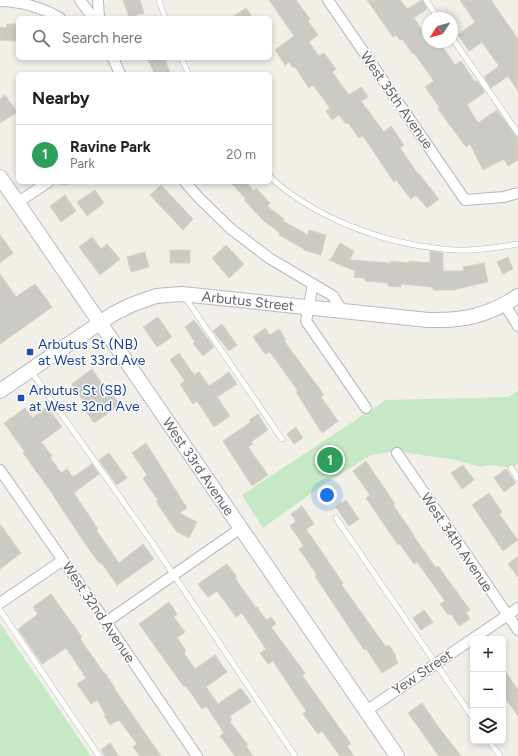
<!DOCTYPE html>
<html lang="en">
<head>
<meta charset="utf-8">
<style>
	:root { --surface:#fff; --page:#f2f2f2; --text:#202124; --muted:#757577; --line:#e0e0e0; --accent:#7c3aed }
	body { margin:0; font-family:Figtree,sans-serif; background:var(--page); color:var(--text) }
	.controls { position:absolute; right:12px; bottom:12px; display:grid; overflow:hidden; border-radius:6px; box-shadow:0 2px 6px #0003 }
	.controls button { width:36px; height:36px; display:grid; place-items:center; padding:0; border:0; border-bottom:1px solid var(--line); background:var(--surface); color:var(--text); font:20px sans-serif }
	.compass { position:absolute; left:422px; top:12px; width:36px; height:36px; border-radius:50%; background:var(--surface); box-shadow:0 2px 6px #0003; rotate:234deg }
	.you { position:absolute; left:327px; top:495px; width:14px; height:14px; margin:-10px; border:3px solid #fff; border-radius:50%; background:#1a73e8; box-shadow:0 0 0 6px #1a73e833 }
	.badge { display:grid; place-items:center; width:26px; height:26px; border-radius:50%; background:var(--accent); color:#fff; font-size:13px; font-weight:700 }
	.pin { position:absolute; translate:-50% -50%; border:2px solid #fff; box-shadow:0 1px 4px #0006 }
	.list { margin:0; padding:0; list-style:none }
	h2 { display:flex; justify-content:space-between; align-items:center; height:52px; margin:0; padding:0 16px; font-size:17px }
	h2 small { font-size:13px; font-weight:400; color:var(--muted) }
	.list li { display:grid; grid-template-columns:26px 1fr auto; gap:12px; align-items:center; box-sizing:border-box; height:60px; padding:0 16px; border-top:1px solid var(--line) }
	.list b { display:block; font-size:15px; white-space:nowrap }
	.list p { margin:0; font-size:13px; white-space:nowrap; color:var(--muted) }
	.list em { font-size:13px; font-style:normal; color:var(--muted) }
	.icon { flex:none; width:22px; height:22px; fill:none; stroke:currentColor; stroke-width:2; stroke-linecap:round; stroke-linejoin:round }
	.map { position:relative; flex:none; width:518px; height:756px; overflow:hidden }
	.search { position:absolute; background:var(--surface); box-shadow:0 2px 6px #0003; left:16px; top:16px; width:256px; height:44px; display:flex; align-items:center; gap:10px; box-sizing:border-box; padding:0 14px; border-radius:6px; color:var(--muted); font-size:15px }
	.panel { position:absolute; background:var(--surface); box-shadow:0 2px 6px #0003; left:16px; top:72px; width:256px; height:112px; border-radius:6px }
	.map>svg:first-child { display:block }
	.green { fill:#c5e8c5 }
	.building { fill:#cccac5; stroke:#d6d1c6 }
	.lines { fill:none; stroke-linecap:round; stroke-linejoin:round }
	.lane-casing { stroke:#b5b8bc; stroke-width:6 }
	.street-casing { stroke:#b5b8bc; stroke-width:12 }
	.secondary-casing { stroke:#b6babf; stroke-width:16 }
	.lane { stroke:#fff; stroke-width:5 }
	.street { stroke:#fff; stroke-width:10 }
	.secondary { stroke:#fff; stroke-width:14 }
	.transit-dot { fill:#1a4fb4; stroke:#fff; stroke-width:1.5 }
	.labels { text-anchor:middle; stroke-width:3; stroke-linejoin:round; paint-order:stroke }
	.street-label { font-size:14px; fill:#5f6368; stroke:#fff }
	.transit-label { font-size:14px; fill:#164399; stroke:#fff; text-anchor:start }
</style>
</head>
<body>
<div class="map">
<svg width="518" height="756" viewBox="0 0 518 756">
	<rect width="100%" height="100%" fill="#f1efe8"/>
	<path class="green" d="M518,391V464L511,468L491,465L480,467L456,460L395,451L371,455L320,487L263,528L242,495L386,400L508,397Z
		M0,623L91,756H0Z"/>
	<path class="building" d="M123,0H140L144,13L129,17Z
		M269,0H296L310,19L308,21L318,35L309,42L319,56L324,53L336,69L332,72L349,95L361,87L368,97L361,101L384,132L391,126L404,145L400,148L418,174H419L439,199L427,208L416,195L411,199L396,180L394,182L363,136L359,138L348,123L346,124L339,115L332,120L326,111L330,108L313,85L309,88L295,67L293,68L289,62L285,65L275,50L294,36Z
		M367,0H400L407,9L422,0L427,9L414,18L428,39V42H439L455,65L461,61L475,82L477,81L485,92L467,105L478,123L497,110L515,135L518,137V160L508,166L504,159L483,170L470,144L466,147L438,109L440,108L425,87L434,81L414,53L413,54L402,39L400,40L396,35L393,37Z
		M460,0H491L518,39V91L508,76L491,88L484,77L499,66L482,42L469,51L458,35L475,22Z
		M246,8L253,18H231Z
		M7,24H16V41L0,40V27L6,28Z
		M147,58H164L171,74H155Z
		M5,95L17,112L0,123V99Z
		M230,182H246L254,191L256,188L270,203L267,206L284,219L283,221L308,235L309,230L326,235L321,255L304,250V249L279,235L280,233L264,221L244,200L246,199Z
		M161,185L193,219L183,230L150,195Z
		M95,190L104,203L87,216L77,202Z
		M65,195L76,211L61,222L50,206Z
		M0,235L13,253L0,263Z
		M92,237L101,249L107,244L120,259L100,275L79,247Z
		M340,243L354,251L350,260L391,263V261L409,263V261L430,263V251L443,253V271H464L463,267L484,263L488,282L456,289V290H433V287L401,284V287L388,286V283L365,281V278L354,277L355,271L329,260V259H331Z
		M226,245L244,264L229,278L212,258Z
		M170,250H190V263H170Z
		M145,252L149,267L131,272L127,257Z
		M508,257L513,269L503,274L497,262Z
		M0,274L16,297L35,284L52,307L0,344Z
		M158,317L172,337L157,347L143,327Z
		M194,320L214,347L203,356L193,343L195,342L185,327Z
		M222,324L237,345L229,351L213,331Z
		M265,328L270,335L279,329L286,340L284,341L324,395L321,397L338,421L322,433L296,392L298,391L270,352L265,354L253,337Z
		M179,353L194,375L199,372L209,386L229,372L237,384L217,397L230,416L214,427L197,401L193,404L180,384L185,381L170,360Z
		M92,369L107,391L109,389L120,405L94,423L85,410L88,407L72,384Z
		M47,407L62,427L41,442L52,456L50,457L61,473L67,469L73,477L92,464L99,474L74,493L98,529L96,530L119,563L143,544L154,559L117,585L101,562L99,563L88,548L54,497V496L23,453L25,452L4,423L25,408L32,418Z
		M258,414L268,430L251,442L253,444L248,447L268,475L252,486L223,441L251,422L249,420Z
		M296,427L303,438L294,444L287,434Z
		M146,443L187,508L179,513L197,522L189,538L177,532L156,502L158,500L143,479L147,475L132,453Z
		M109,453L127,478L117,485L99,460Z
		M366,461L395,504L393,505L414,535H413L436,568L438,566L470,610L466,613L470,619L459,626L451,614L448,615L440,604L445,601L417,562L414,564L400,544L398,545L366,498L370,495L353,471Z
		M463,465L474,480L462,489L451,473Z
		M506,469L516,483L504,492L494,478Z
		M489,493L502,512L499,514L518,540L503,551L472,505Z
		M346,500L359,519L349,526L336,507Z
		M302,506L314,524L306,529L343,583L341,584L386,647L389,645L396,656L395,657L398,663L382,673L366,649L364,650L315,576L317,575L299,549L304,546L290,526L296,521L291,514Z
		M0,524L21,553L0,569Z
		M518,556V577L508,564Z
		M227,564L237,577L235,578L256,608L257,607L266,620L271,617L276,624L271,627L305,673L302,675L351,744L347,746L354,756H340L322,731L318,734L303,714L306,711L273,661L268,664L260,653L266,649L242,613L236,617L217,591L208,597L198,584Z
		M51,594L82,637L80,639L104,673H105L115,688H114L161,756H140L133,747L137,744L119,720L110,725L104,716L106,715L97,700L91,704L77,684L86,678L66,648L42,664L27,642L18,629L38,614L33,607Z
		M169,602L177,614L174,617L185,632L177,638L186,651L184,653L195,669L215,655L227,672L206,687L218,704L241,688L251,702L230,716L232,720L230,722L248,745L246,746L253,756H235L220,736L224,733L206,706L202,709L186,686L184,687L139,624Z
		M424,610L433,622L421,630L413,618Z
		M503,668L518,690V716L503,695Z
		M422,703L437,725L461,756H439L408,713Z
		M110,743L119,756H105L101,750Z"/>
	<g class="lines">
		<defs>
			<path id="lane" d="M159,0L165,18
				M426,0L438,18
				M452,38L518,133
				M181,58L189,74
				M270,177C315,218 382,243 442,249C464,252 496,248 518,244
				M62,182H67
				M184,296L282,439
				M31,371L151,541L295,756
				M511,468L518,478
				M336,518L473,718
				M0,610L99,756
				M489,741L500,756"/>
			<path id="street" d="M80,0L93,18
				M98,0L99,18
				M328,0L465,200L504,197L518,193
				M0,1C20,1 43,8 60,18
				M113,58L120,74
				M185,182L199,198L231,229L269,258L333,296L343,312
				M17,203L48,182
				M313,284L306,321L366,408
				M505,305L518,326
				M397,453L518,630
				M0,470L106,622L197,756
				M0,603L63,560
				M106,622L241,528
				M366,711L518,608"/>
			<g id="secondary">
				<path id="s1" d="M0,177L397,756"/>
				<path id="s2" d="M0,391L113,314L131,305L156,296L182,294L428,320C463,321 488,316 518,296"/>
			</g>
		</defs>
		<use href="#lane" class="lane-casing"/>
		<use href="#street" class="street-casing"/>
		<use href="#secondary" class="secondary-casing"/>
		<use href="#lane" class="lane"/>
		<use href="#street" class="street"/>
		<use href="#secondary" class="secondary"/>
	</g>
	<g class="transit-dot">
		<rect x="26" y="348" width="8" height="8" rx="2"/>
		<rect x="17" y="394" width="8" height="8" rx="2"/>
	</g>
	<g class="labels">
		<g class="street-label">
			<text transform="translate(397 100) rotate(55)" y="5">West 35th Avenue</text>
			<text dy="5" stroke="none"><textPath href="#s2" startOffset="276">Arbutus Street</textPath></text>
			<text dy="5" stroke="none"><textPath href="#s1" startOffset="351">West 33rd Avenue</textPath></text>
			<text transform="translate(457 542) rotate(56)" y="5">West 34th Avenue</text>
			<text transform="translate(99 612) rotate(56)" y="5">West 32nd Avenue</text>
			<text transform="translate(422 672) rotate(-34)" y="5">Yew Street</text>
		</g>
		<g class="transit-label">
			<text x="38" y="349">Arbutus St (NB)<tspan x="38" dy="16">at West 33rd Ave</tspan></text>
			<text x="29" y="395">Arbutus St (SB)<tspan x="29" dy="16">at West 32nd Ave</tspan></text>
		</g>
	</g>
</svg>
<div class="controls">
<button>+</button>
<button>−</button>
<button><svg class="icon" aria-label="layers" viewBox="0 0 24 24"><path d="M12 4l9 5-9 5-9-5zM3 14l9 5 9-5"/></svg></button>
</div>
<svg class="compass" viewBox="-18 -18 36 36"><path d="M0-13l5 13h-10z" fill="#e53935"/><path d="M0 13l5-13h-10z" fill="#757577"/></svg>
<div class="you"></div>
<div class="pin badge" style="left:330px;top:460px;background:#2e9e5b">1</div>
<div class="search"><svg class="icon" aria-label="search" viewBox="0 0 24 24"><circle cx="10" cy="10" r="6"/><path d="M15 15l6 6"/></svg>Search here</div>
<section class="panel">
<h2>Nearby<small></small></h2>
<ul class="list">
<li><span class="badge" style="background:#2e9e5b">1</span><div><b>Ravine Park</b><p>Park</p></div><em>20 m</em></li>
</ul>
</section>
</div>
</body>
</html>
